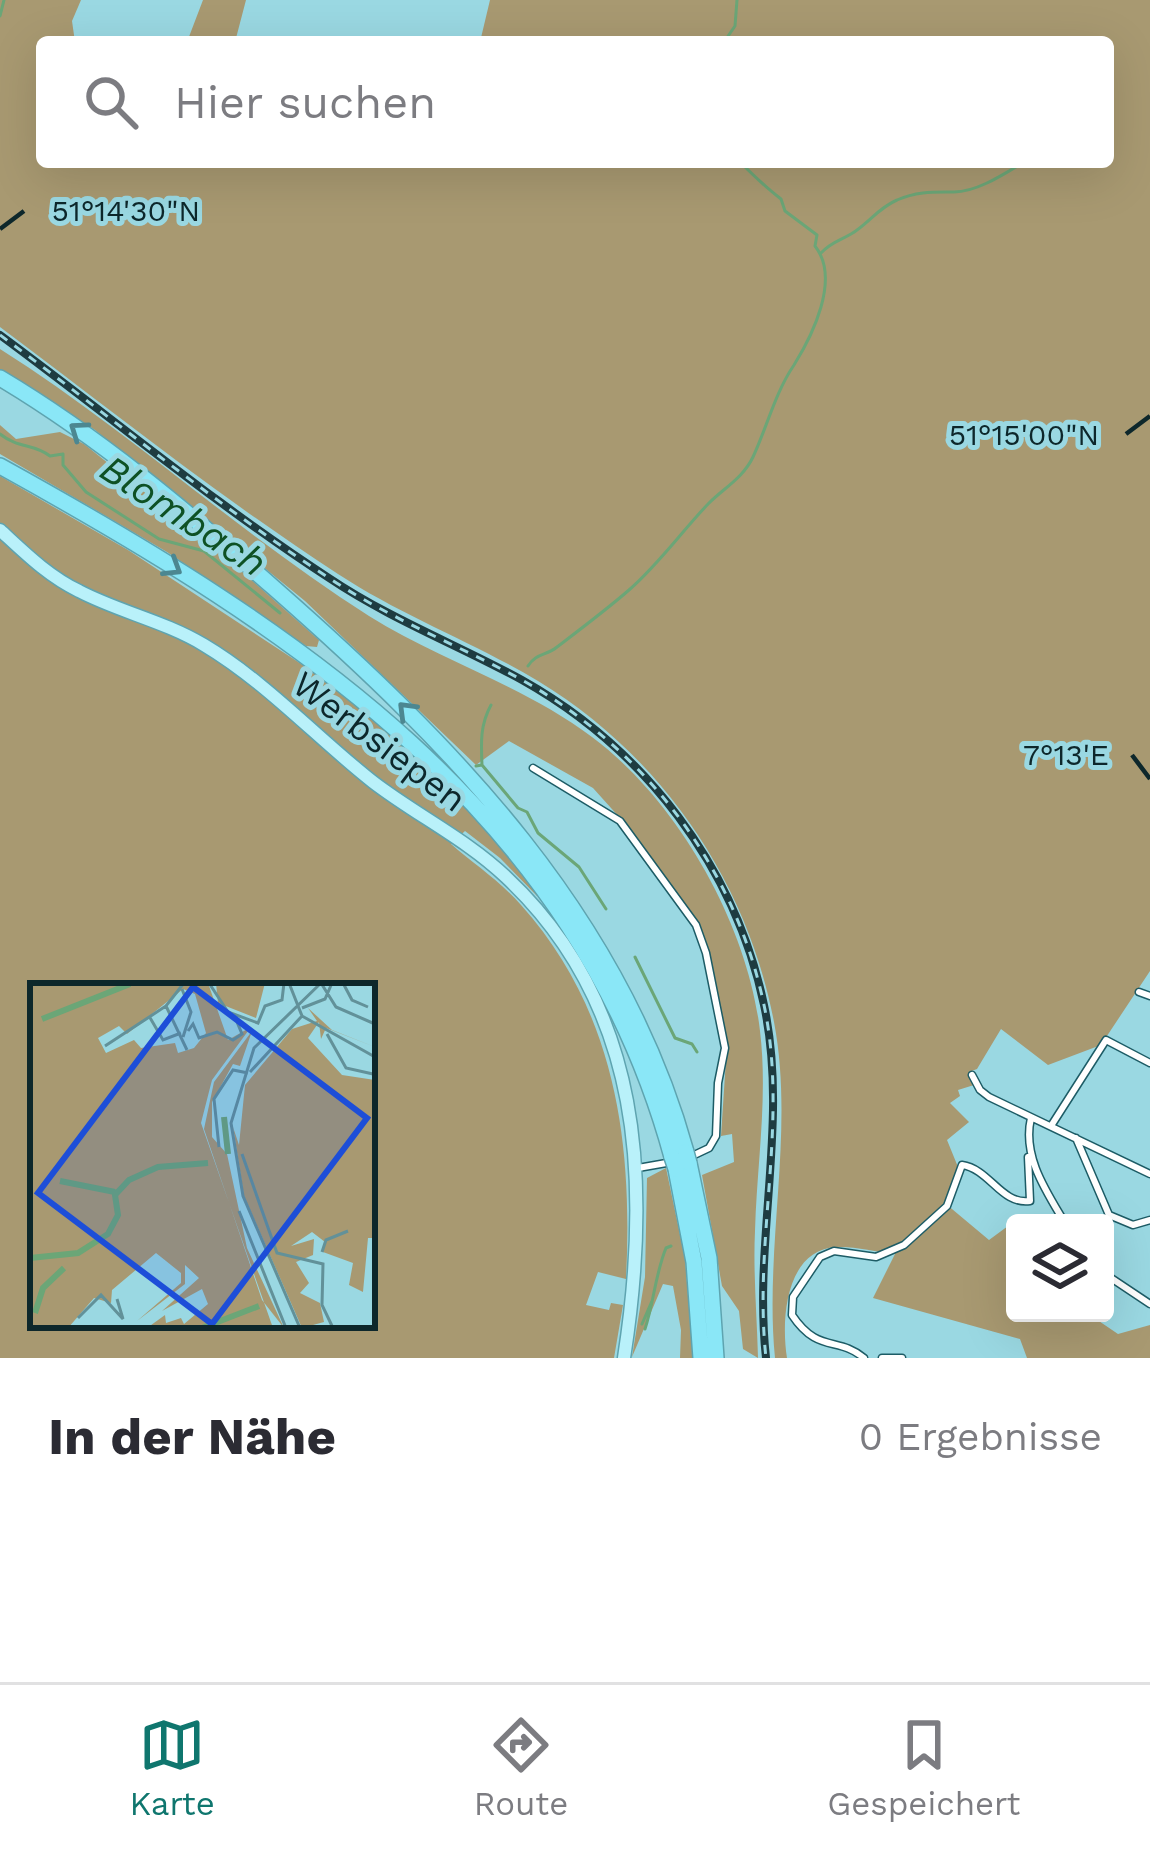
<!DOCTYPE html>
<html lang="de">
<head>
<meta charset="utf-8">
<style>
	:root { --surface:#fff; --page:#f2f2f3; --text:#2b2b33; --muted:#7c7c81; --line:#e1e1e2; --accent:#0f766e }
	body { margin:0; font-family:"Work Sans",sans-serif; background:var(--page); color:var(--text) }
	.controls { position:absolute; right:36px; bottom:36px; display:grid; overflow:hidden; border-radius:12px; box-shadow:0 12px 48px #0002 }
	.controls button { width:108px; height:108px; display:grid; place-items:center; padding:0; border:0; border-bottom:3px solid var(--line); background:var(--surface); color:var(--text); font:60px sans-serif }
	.list { margin:0; padding:0; list-style:none }
	h2 { display:flex; justify-content:space-between; align-items:center; height:156px; margin:0; padding:0 48px; font-size:51px }
	h2 small { font-size:39px; font-weight:400; color:var(--muted) }
	.icon { flex:none; width:66px; height:66px; fill:none; stroke:currentColor; stroke-width:2; stroke-linecap:round; stroke-linejoin:round }
	.map { position:relative; flex:none; width:1150px; height:1358px; overflow:hidden }
	.search { position:absolute; background:var(--surface); box-shadow:0 12px 48px #0002; left:36px; right:36px; top:36px; height:132px; display:flex; align-items:center; gap:30px; box-sizing:border-box; padding:0 42px; border-radius:12px; color:var(--muted); font-size:45px }
	.sheet { height:324px; background:var(--surface) }
	nav { display:flex; justify-content:space-around; align-items:center; box-sizing:border-box; height:168px; border-top:3px solid var(--line); background:var(--surface); font-size:33px; color:var(--muted) }
	nav a { display:grid; justify-items:center; gap:6px }
	nav .on { color:var(--accent) }
	.map>svg:first-child { display:block }
	.green { fill:#a89971; fill-rule:evenodd }
	.lines { fill:none; stroke-linecap:round; stroke-linejoin:round }
	.stream { stroke:#6ba677; stroke-width:3 }
	.minor-casing { stroke:#1d5c66; stroke-width:9 }
	.primary-casing { stroke:#5ea4b0; stroke-width:15 }
	.motorway-casing { stroke:#5ea4b0; stroke-width:18 }
	.minor { stroke:#fff; stroke-width:6 }
	.primary { stroke:#b9f1fa; stroke-width:12 }
	.motorway { stroke:#8ae7f7; stroke-width:15 }
	.rail-casing { stroke:#1e3c41; stroke-width:8 }
	.rail { stroke:#9ad8e2; stroke-width:3; stroke-dasharray:9; stroke-linecap:butt }
	.motorway-bridge-casing { stroke:#5ea4b0; stroke-width:18; stroke-linecap:butt }
	.motorway-bridge { stroke:#8ae7f7; stroke-width:15 }
	.oneway { stroke:#4c8791 }
	.ticks { fill:none; stroke:#0d272b; stroke-width:4.5 }
	.labels { text-anchor:middle; stroke-width:10; stroke-linejoin:round; paint-order:stroke }
	.street-label { font-size:36px; fill:#0d272b; stroke:#9ad8e2 }
	.water-label { font-size:39px; font-style:italic; fill:#0e5124; stroke:#9ad8e2 }
	.inset-river { fill:none; stroke:#6ba677; stroke-width:6 }
	.inset-road { fill:none; stroke:#629199; stroke-width:3 }
	.view { fill:#1d4ed8; fill-opacity:0.15; stroke:#1d4ed8; stroke-width:6 }
	.inset-edge { fill:none; stroke:#0d272b; stroke-width:6 }
	.ticks-label { font-size:30px; text-anchor:middle; fill:#0d272b; stroke:#9ad8e2; stroke-width:10; stroke-linejoin:round; paint-order:stroke }
</style>
</head>
<body>
<div class="map">
<svg width="1150" height="1358" viewBox="0 0 1150 1358">
	<rect width="100%" height="100%" fill="#9ad8e2"/>
	<path class="green" d="M0,0H81L72,21L75,42H42V162H282L303,166L306,162H1108V42H480L490,0H1150V971L1101,1045L1048,1065L1001,1029L977,1069L969,1072L974,1085L958,1090L960,1096L950,1103L969,1122L947,1140L958,1167L946,1204L989,1240L1008,1226L1015,1235V1313H1087L1118,1334L1150,1325V1358H1027L1020,1339L873,1298L895,1254C876,1252 854,1246 836,1247C785,1250 781,1321 787,1358H775C764,1247 795,1132 774,1022C747,881 662,756 538,681C473,642 402,616 338,574C221,498 112,411 0,327Z
		M203,0H246L235,42H187Z
		M0,349C128,430 240,534 369,616C441,661 523,685 592,737C678,801 748,925 760,1031C768,1098 757,1163 755,1231C753,1273 757,1316 758,1358L743,1349L739,1311L722,1286L702,1175L734,1162L732,1134L721,1136L727,1044L701,929L629,828L593,788L509,741L476,765L305,601L95,430L0,369Z
		M0,425L16,439L60,432L84,444L221,553L319,640L317,647L306,646L167,552L0,454Z
		M0,476L128,550L318,675L406,746L475,815L539,894L537,896L500,858L465,831L451,844C474,864 500,881 521,905C616,1011 633,1143 626,1279L598,1272L586,1305L609,1310L611,1303L623,1305L614,1358H0ZM33,986H372V1325H33Z
		M666,1168L685,1258L693,1358H680L681,1330L673,1286L663,1284L632,1357L645,1277L647,1178Z"/>
	<g class="lines">
		<path class="stream" d="M0,16L4,0
			M724,42L735,26L737,0
			M821,253C831,242 839,241 851,234C868,224 878,208 897,200C917,191 934,192 954,192C977,192 1004,174 1024,162
			M0,434C19,449 33,443 50,456L63,454V465L86,492L159,539L204,551L280,613
			M528,666C536,653 546,656 557,647C582,628 606,610 629,590C659,564 682,531 709,503C724,488 743,478 753,457C767,427 775,393 794,365C812,336 841,279 815,246L817,235L785,211L781,199C765,187 754,176 740,162
			M482,765C481,743 480,725 491,705
			M476,766L482,765L518,808L527,812L538,833L579,867L606,909
			M635,957L675,1038L692,1044L697,1052
			M642,1324L652,1301
			M645,1329C654,1302 655,1275 666,1248L671,1246"/>
		<defs>
			<path id="minor" d="M533,768L620,821L696,925L706,953L725,1048L718,1083L716,1136L709,1148L690,1157
				M1139,992L1150,996
				M972,1075L980,1090L989,1097L1150,1174
				M1031,1118C1022,1156 1046,1191 1065,1223
				M1051,1126L1106,1040L1150,1063
				M1076,1138L1109,1215L1133,1225L1150,1220
				M638,1168L672,1162
				M1105,1274L1150,1304
				M864,1358C838,1336 818,1354 792,1315L793,1297L820,1257L834,1251L876,1257L904,1245L947,1206L962,1165C990,1169 1001,1205 1030,1201L1028,1157L1032,1156
				M882,1358H902"/>
			<path id="primary" d="M0,530C25,553 48,576 79,591C119,612 164,621 204,645C266,682 316,737 373,782C416,815 466,839 506,877C644,1006 651,1184 624,1358"/>
			<path id="motorway" d="M0,378C99,437 188,512 274,588C454,746 621,916 686,1152
				M0,466C295,629 578,812 672,1157
				M689,1163L709,1258L716,1358
				M676,1169L694,1262L701,1358"/>
		</defs>
		<use href="#minor" class="minor-casing"/>
		<use href="#primary" class="primary-casing"/>
		<use href="#motorway" class="motorway-casing"/>
		<use href="#minor" class="minor"/>
		<use href="#primary" class="primary"/>
		<use href="#motorway" class="motorway"/>
		<defs>
			<path id="rail" d="M0,335C110,416 215,504 329,578C390,619 458,645 522,680C645,749 735,867 764,1005C789,1122 753,1240 766,1358"/>
		</defs>
		<use href="#rail" class="rail-casing"/>
		<use href="#rail" class="rail"/>
		<defs>
			<path id="motorway-bridge" d="M686,1152L689,1163
				M672,1157L676,1169"/>
		</defs>
		<use href="#motorway-bridge" class="motorway-bridge-casing"/>
		<use href="#motorway-bridge" class="motorway-bridge"/>
	</g>
	<defs><path id="oneway-chevron" d="M-2-3.5L2.5 0L-2 3.5" fill="none" stroke-width="1.6" stroke-linecap="round" stroke-linejoin="round" transform="scale(3)"/></defs>
	<g class="oneway">
		<use href="#oneway-chevron" transform="translate(78 430) rotate(-145)"/>
		<use href="#oneway-chevron" transform="translate(173 568) rotate(32)"/>
		<use href="#oneway-chevron" transform="translate(406 710) rotate(-135)"/>
	</g>
	<path class="ticks" d="M0,229L24,211M1126,434L1150,416M1132,755L1150,779"/>
	<g class="labels">
		<g class="street-label">
			<text transform="translate(380 741) rotate(37)" y="13">Werbsiepen</text>
		</g>
		<g class="water-label">
			<text transform="translate(184 515) rotate(33)" y="14">Blombach</text>
		</g>
	</g>
	<g transform="translate(30 983)">
		<rect width="345" height="345" fill="#9ad8e2"/>
		<path d="M0,0H178L198,57L221,44L182,97L171,140L243,345H117L135,332L136,340L151,335L154,341L178,321L172,306L132,328L169,295L155,282V301L107,338L151,300V290L126,270L82,307L81,320L64,315L38,345H0ZM153,6L165,11L176,50L164,65L148,70L145,60L111,65L104,57L76,70L68,55L89,43L97,51ZM186,0H235L226,35L188,20ZM278,25L302,47L345,64L296,45L291,56L289,39L278,55L312,92L345,97V255H338L333,309L319,302L323,280L293,269L295,259L282,249L261,263L284,256L283,272L266,279L279,300L270,310L290,320L294,339L272,345L214,213L203,144L209,162L215,102L262,46L287,38ZM222,48L210,83L203,81L182,119V154L197,171L217,265L254,345L232,317L174,146L184,99Z" fill="#a89971" fill-rule="evenodd"/>
		<path class="inset-river" d="M12,36L100,1M194,134L198,171M30,198L85,209M0,275L48,270L78,251L88,232L85,212L99,197L128,184L178,180M5,330L13,305L34,285M172,345L229,323"/>
		<path class="inset-road" d="M179,0L198,29L228,40L235,23L252,17L254,0M291,0L306,24L345,41M313,0L322,17L338,24M152,6L161,29L153,54M136,23L157,67M272,25L295,16L302,0M119,33L133,57L151,50M272,33L345,74M158,48L163,41L169,55L187,49L203,57L212,51L207,39M297,51L316,85L343,91M75,63L136,23L154,0M220,89L272,33L259,0M189,164L184,116L203,87L218,90M212,171L247,270L293,281L292,322L303,345M209,228L256,345M292,269L296,257L318,248M48,335L71,312L93,336L87,316M270,345L213,213L201,140L224,65L291,0"/>
		<path class="view" d="M163,4L337,135L182,341L8,210Z"/>
		<rect width="345" height="345" class="inset-edge"/>
	</g>
	<g class="ticks-label">
		<text x="126" y="221">51°14'30"N</text>
		<text x="1024" y="445">51°15'00"N</text>
		<text x="1066" y="765">7°13'E</text>
	</g>
</svg>
<div class="controls">
<button><svg class="icon" aria-label="layers" viewBox="0 0 24 24"><path d="M12 4l9 5-9 5-9-5zM3 14l9 5 9-5"/></svg></button>
</div>
<div class="search"><svg class="icon" aria-label="search" viewBox="0 0 24 24"><circle cx="10" cy="10" r="6"/><path d="M15 15l6 6"/></svg>Hier suchen</div>
</div>
<section class="sheet">
<h2>In der Nähe<small>0 Ergebnisse</small></h2>
<ul class="list">
</ul>
</section>
<nav>
<a class="on"><svg class="icon" aria-label="map" viewBox="0 0 24 24"><path d="M3 6l6-2 6 2 6-2v14l-6 2-6-2-6 2zM9 4v14M15 6v14"/></svg>Karte</a>
<a><svg class="icon" aria-label="directions" viewBox="0 0 24 24"><path d="M12 3l9 9-9 9-9-9zM9 14v-3h6M13 9l2 2-2 2"/></svg>Route</a>
<a><svg class="icon" aria-label="saved" viewBox="0 0 24 24"><path d="M7 4h10v16l-5-4-5 4z"/></svg>Gespeichert</a>
</nav>
</body>
</html>
